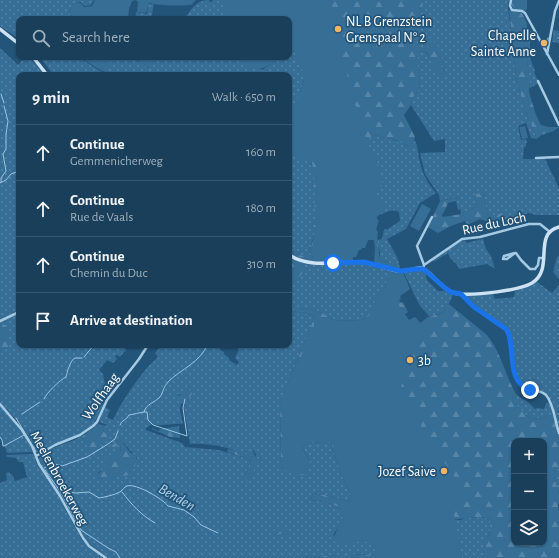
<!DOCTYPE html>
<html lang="en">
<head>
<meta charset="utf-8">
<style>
	:root { --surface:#1a3f5b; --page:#234661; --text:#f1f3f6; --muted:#9fafbb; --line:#385871 }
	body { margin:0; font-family:"Alegreya Sans",sans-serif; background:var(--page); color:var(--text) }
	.controls { position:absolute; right:12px; bottom:12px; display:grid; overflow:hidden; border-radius:8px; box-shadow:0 1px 3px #0004 }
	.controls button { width:36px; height:36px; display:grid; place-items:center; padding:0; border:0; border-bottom:1px solid var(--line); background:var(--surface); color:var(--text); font:20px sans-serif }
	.stop { position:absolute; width:12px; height:12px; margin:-9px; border:3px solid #1a73e8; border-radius:50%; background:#fff }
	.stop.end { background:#1a73e8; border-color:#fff; box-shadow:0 1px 4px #0008 }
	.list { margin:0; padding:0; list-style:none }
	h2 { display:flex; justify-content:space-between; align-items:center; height:52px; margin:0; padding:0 16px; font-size:17px }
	h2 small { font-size:13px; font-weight:400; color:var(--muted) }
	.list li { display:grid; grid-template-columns:26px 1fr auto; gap:12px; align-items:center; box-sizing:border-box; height:56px; padding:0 16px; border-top:1px solid var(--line) }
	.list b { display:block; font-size:15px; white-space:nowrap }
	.list p { margin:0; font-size:13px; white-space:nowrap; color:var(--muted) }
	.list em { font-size:13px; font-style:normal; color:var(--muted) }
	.icon { flex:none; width:22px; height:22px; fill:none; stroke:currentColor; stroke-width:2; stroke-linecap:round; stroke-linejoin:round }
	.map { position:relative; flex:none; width:559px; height:558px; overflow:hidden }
	.search { position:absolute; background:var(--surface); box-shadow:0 1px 3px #0004; left:16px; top:16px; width:276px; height:44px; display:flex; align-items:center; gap:10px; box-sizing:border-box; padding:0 14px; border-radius:8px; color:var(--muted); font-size:15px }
	.panel { position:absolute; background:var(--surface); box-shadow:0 1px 3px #0004; left:16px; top:72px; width:276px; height:276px; border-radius:8px }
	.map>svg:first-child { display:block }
	.grass { fill:url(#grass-dots); fill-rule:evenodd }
	.forest { fill:url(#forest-firs); fill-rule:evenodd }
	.park { fill:#366e96 }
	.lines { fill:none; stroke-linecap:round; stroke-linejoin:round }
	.stream { stroke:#98c6e5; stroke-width:1 }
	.minor { stroke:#a4cae4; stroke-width:2.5 }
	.secondary { stroke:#cde3f4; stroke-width:3.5 }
	.route { stroke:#1a73e8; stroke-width:5 }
	.poi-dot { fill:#efb567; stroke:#235479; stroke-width:1.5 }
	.labels { text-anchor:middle; stroke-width:3.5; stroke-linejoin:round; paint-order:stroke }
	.poi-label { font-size:14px; fill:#fff; stroke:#235479; text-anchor:start }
	.street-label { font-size:14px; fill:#fff; stroke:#235479 }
	.water-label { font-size:15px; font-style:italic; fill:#afd3ec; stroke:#235479 }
</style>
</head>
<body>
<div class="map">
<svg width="559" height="558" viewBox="0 0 559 558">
	<defs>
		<pattern id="grass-dots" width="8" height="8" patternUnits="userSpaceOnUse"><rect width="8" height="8" fill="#366e96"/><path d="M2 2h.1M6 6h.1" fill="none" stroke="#5484a6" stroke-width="1.8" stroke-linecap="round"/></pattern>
		<pattern id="forest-firs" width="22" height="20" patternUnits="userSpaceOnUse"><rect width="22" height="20" fill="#366e96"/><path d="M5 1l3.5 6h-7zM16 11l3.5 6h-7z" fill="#5484a6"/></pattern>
	</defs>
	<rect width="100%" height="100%" fill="#235479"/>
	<path class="grass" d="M0,0H94L91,5L84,6L81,2H76L69,10L72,19H19V39L0,26Z
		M209,0L210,3L213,0H226L225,19H184C191,10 196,0 209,0Z
		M422,0H509L508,7L516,77L524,107L537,139L531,138L526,123L518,126L521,140L526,139L527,143H526V147H524L523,159H545L559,188V215H536L529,213L503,220L501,213L488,217L483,193L477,201L476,207L464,212L461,214L460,209L458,210L456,201L458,197L440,201L439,195L425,174L420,153L445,152V139L434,141L411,105L412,99L420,87L418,69V52L425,51L429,57L445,72L442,62V53L426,45L425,48L417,50L415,40L420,9L423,5Z
		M148,4H154L151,19H144V17H140L139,19H135L136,12L147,14Z
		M527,28L530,30L533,36L530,37V58L535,71L534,72L539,83L530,88L527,60Z
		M554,30L559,31V43L552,42Z
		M0,48L18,65L25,57H29L45,75H19V310L0,319Z
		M296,50L305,75L299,98L289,120V75H53L47,66L39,57H78L102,72L106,71L112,57H134L136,60L142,62L148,68L157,57H244L262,70L281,57H289V53Z
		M377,135L384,138L392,139L410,147L415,140C418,147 418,154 420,162C422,173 428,184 436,193L420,203L406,229L387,239L397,257L399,264H390L388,262L379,260L380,253L377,240L382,239L384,229H388L400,221L399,212C392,208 386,213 379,215L371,212L360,200L377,192L381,185L378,164L366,141L367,138Z
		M289,154L308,161L313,166L315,177V233L309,252L313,257L310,259L295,253L289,249Z
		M483,239L486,249L491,256L495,269L487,264L459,269C457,261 451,263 448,253L435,261H431L456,243L465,240L466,243Z
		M559,256V279L553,272L557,257Z
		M304,263C324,267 344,262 364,264C372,265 380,268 388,271L385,288L368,315L364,319L359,321L334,320L324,314L312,309L299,308L289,313V298L290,300L291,296L289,292V286C295,280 305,272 304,263Z
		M417,270L425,272L427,280L438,291H444L453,295C447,309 445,314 429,316L420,306L416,298L404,273Z
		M537,282L552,293L559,285V432L556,420L546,394C539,392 528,390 523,385C512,375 511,345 509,330L474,306L465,296L493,294L495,299L514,297L515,291L529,286Z
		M301,312L315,316L280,402L281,467L288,471L302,475L310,461C308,455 304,453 302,447L306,443L330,442L342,476L351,496L349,502L330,496L313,493L311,500C321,502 347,503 343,519C342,524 336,530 333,535C337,537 341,541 344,542C353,545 376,533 375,553L373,555L351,554L301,558H108L86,541L64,500L41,467L38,460C46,446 67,445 80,437C86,434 91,429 97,424L91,431L81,437L87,444L107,431L104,433L102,425L106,426L107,425L99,422L105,407L110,410L107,417L113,420C120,404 135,382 147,368C150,364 154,361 158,357L155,353L162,345H221L220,350L224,352V354L229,358V360L237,365L239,362L235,358L239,350L235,345H289V318ZM178,394H192L185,404L184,408L190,444C211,443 232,448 251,457L253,456V449L256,454L255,458L262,461L255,464L250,477L245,476L251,460L219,450L185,447L182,443L146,430V428L152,424C159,427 174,423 183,424L180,410L182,397L177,395ZM119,438L137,458L121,476L113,478L97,475L99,472L105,469L109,458L120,453L121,444L117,445L110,449V447H112L116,443Z
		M19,313V345H125L123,347L126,350L120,357L117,355L115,356L117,359L113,363L107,360L99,370L103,374L105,384L113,390L104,402L99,415L92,425L80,434L41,453L37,452L38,450L36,444L24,423L18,422L0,402V350H1L5,325L0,322Z
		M516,394L521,398L527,401L535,409L538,408L544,409L546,403L549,402L554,414C532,424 524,417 512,398Z
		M0,405C13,420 26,434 33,452L7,453L5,447L2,445V440L0,439Z
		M34,454L37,464L56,491L82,540L89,546L105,558H0V483L7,480L6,473L9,472L11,475L12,474L15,481L27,477L23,462H19L16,458L7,457L6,455Z
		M559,467V494L554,476L555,470Z
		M482,517L490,519L491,528L483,550L485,558H459L450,520H461L465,518Z"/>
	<path class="forest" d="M226,0H422L423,5L420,9L415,40L418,49L425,48L426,45L425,40L429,37L437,45L442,53V62L446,78L444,79L437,75L427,53L425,51L418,52V69L420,87L412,99L411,105L404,115L415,137L412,145L410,147L393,139L384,138L377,135L366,139L378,164L382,185L377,194L369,199L371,212L379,215L375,219L374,227L378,232C376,241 380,250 379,260L388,262L390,264H399L400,270L374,263L375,249L374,240H368L365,248H362L361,250H359L356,257H353V260C331,262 308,265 289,253V249L295,253L310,259L313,257L309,252C312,245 314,238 315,231C315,222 315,168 312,164C310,162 293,156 289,154V120L292,109L299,98L305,77L296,50L289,53V19Z
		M511,0H527V9L525,11L513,9Z
		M509,10L522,13L527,23V60L530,83L529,92L536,115L541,125L548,127H559L554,131L541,135L537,139L524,107L516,77Z
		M483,193L488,216L502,213L503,220L486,221L480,219L467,225L465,221L451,226L438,233L428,227L440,201L458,197L456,201L448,203L444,212L442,215L443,217L461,214L464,212L476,207L477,201L476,194Z
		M292,258L304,263C306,274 296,280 289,286V261Z
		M388,271L403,273L410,289L400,296L401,299L399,300L401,303L403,302L408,312L405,314L409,320L415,317L420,323C423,321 427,317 431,316C440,314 444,313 449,304L487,335C501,352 505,375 516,394L512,398C525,417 532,424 554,414L559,435V467L555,470L554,476L559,494V504L558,505L559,513V558H485L483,550V542C491,536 491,528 490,519C478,514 463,520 449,520L459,558H301L351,554L373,555L375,553C376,537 356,542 346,543C342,543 337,542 333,542C334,534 338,529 341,521C351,504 322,502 311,500L313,493L330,496L349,502L351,496L342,476L330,442L306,443L302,447C304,456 315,459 307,468V474C298,477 288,472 281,467L280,402L315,316L301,312L289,318V313L296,310L295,305H296L299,308L312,309L324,314L334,320L359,321L364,319L368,315L377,297L385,288ZM514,441H544V543H514Z
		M0,322L5,325L10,342L8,347L1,350H0Z
		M187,390H190L192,394L185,404L181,403L182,397L177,395L182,394L185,391Z
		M18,422L24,423L36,444L38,450L37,452L26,433Z
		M98,424L102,425L104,433L107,431L110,439L87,454V444L81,437L91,431Z
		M179,426L180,438L170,437L152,429V428L159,431L160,429Z
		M119,438L130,452L136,456V463L132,474L101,481L99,479L97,475L106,467L104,461L105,458L111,456L112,453L115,451L120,453L121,444L117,445L114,449L110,450V446L112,447V445L116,443Z
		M254,448L255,458L262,461L260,464H255L254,470L247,483L245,476L251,460L227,452L228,449L242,452L251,457L253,456Z
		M281,529L291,533L292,536L288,538L283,534L273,533V531Z"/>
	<path class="park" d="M95,0H196L191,5C176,6 163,6 149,3L146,13L137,12L138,2L136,0L132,1L129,9L128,19H73L69,10L76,2L81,3L84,7L92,6Z
		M224,0H330L335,15L338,28L342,59L346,69L351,93L364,130L367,148L373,159L376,161L383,179L381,186L375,192L385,210L376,217L379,221C372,235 380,246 378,260L390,265L398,264L399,270L375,264L376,248L374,239H368L365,247H362L360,250H358L356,256H353L352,260L315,261L310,252C320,229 316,189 316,164L312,161L289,153C289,139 288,124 292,110C296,99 305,89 304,77C303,69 297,59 295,50L289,53V19H225Z
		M79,57H111L109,71H102Z
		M135,57H156L151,68C145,67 143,61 136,60Z
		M241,57H283C267,66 253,79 241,57Z
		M525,126L528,138L522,139L519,127Z
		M422,204L431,209L419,231L410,226Z
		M388,271L403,273L408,284C405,287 402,288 400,291C393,299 403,314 408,321L415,317L420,323L429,317L433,323L418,344L407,368L401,387L406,405L420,418L422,431L424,435C431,445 463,484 462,493C461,499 455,503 453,509L462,558H319L349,555L373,556L375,554L376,549C366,535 349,542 334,541L335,535L343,519L342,509L337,504L312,499L313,494L349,502L352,496L342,476L331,440L306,442L301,447L303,453L308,460L306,474C298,475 288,471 283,465L282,406L283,397L313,329L316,318L330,322L340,321L362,322L369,315L378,298L386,288Z"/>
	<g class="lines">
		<path class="stream" d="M546,47L548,38
			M1,94L4,103
			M1,182V178L6,171L3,154L6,149V134L8,121L4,106
			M0,183L6,180L11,174L19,171
			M84,357L94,345
			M44,399C46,393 61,379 66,377C67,373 70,360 75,358C77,358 80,358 82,358
			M144,412H147L148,420L153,425L187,436L183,408L185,399
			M22,414L40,402
			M16,418L31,443
			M120,425C121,420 127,420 129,415C135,414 138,413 144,412C146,404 154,403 160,397C163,393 163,387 169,381C180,370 202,361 207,345
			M0,437L2,440L3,446H4L24,435
			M34,447L36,452
			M44,468C50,464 56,463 62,466L87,457L108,444L115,439L118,431
			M45,470L60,491L81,530L108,548L116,552L120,558
			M60,491L76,493L89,492L99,498C105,497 114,495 120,492C123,490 124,487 127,486C136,483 163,499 168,506L184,510L194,517L201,525L218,533
			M122,492C132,505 141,515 155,523"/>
		<path class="minor" d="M511,0L510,6L512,10L522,11L525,13L559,75
			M547,54L555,11L559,1
			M538,81L559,125
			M536,158L559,157
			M515,253L507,259H503L504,256L515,253H516L521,260L530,269H535L538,265L539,258H544
			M424,265L462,239L480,237L529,224H540L550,232
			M423,269L424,265L417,246L432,217
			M462,294L474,307L508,331C514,347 509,365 519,382C525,392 538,388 546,395C554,404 555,422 559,433
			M0,321L19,312
			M0,404L22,430L32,446L39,464L60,496L83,538L89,546L106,558
			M36,456L55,445L80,435L93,426L97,422L107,400L139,359L148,345"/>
		<path class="secondary" d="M0,29L19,44
			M33,57L47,75
			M289,255C312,269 336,261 360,262C374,262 386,270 399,271C406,272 413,268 420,268C433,270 440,293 460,294C477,295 518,291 532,283C555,269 532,234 559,227"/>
	</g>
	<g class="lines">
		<path class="route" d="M333,263L364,262L401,271L417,269H423L427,272L445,288L451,292L461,294L474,307L506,329C517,343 504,381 530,390"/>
	</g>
	<g class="poi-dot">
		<circle cx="338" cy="29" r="4"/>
		<circle cx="544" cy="43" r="4"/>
		<circle cx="410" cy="360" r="4"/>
		<circle cx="444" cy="471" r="4"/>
	</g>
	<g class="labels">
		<g class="poi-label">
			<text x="346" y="26">NL B Grenzstein<tspan x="346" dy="16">Grenspaal N° 2</tspan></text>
			<text x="536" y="40" text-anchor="end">Chapelle<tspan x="536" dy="16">Sainte Anne</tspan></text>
			<text x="418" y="365">3b</text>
			<text x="436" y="476" text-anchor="end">Jozef Saive</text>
		</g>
		<g class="street-label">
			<text transform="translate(494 223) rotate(-12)" y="5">Rue du Loch</text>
			<text transform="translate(100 396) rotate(-55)" y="5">Wolfhaag</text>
			<text transform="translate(60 478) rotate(61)" y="5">Meelenbroekerweg</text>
		</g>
		<g class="water-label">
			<text transform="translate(177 497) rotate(30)" y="5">Benden</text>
		</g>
	</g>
</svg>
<div class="controls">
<button>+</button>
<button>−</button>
<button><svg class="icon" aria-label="layers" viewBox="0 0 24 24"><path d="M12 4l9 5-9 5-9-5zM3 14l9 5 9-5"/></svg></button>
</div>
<div class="stop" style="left:333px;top:263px"></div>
<div class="stop end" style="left:530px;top:390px"></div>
<div class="search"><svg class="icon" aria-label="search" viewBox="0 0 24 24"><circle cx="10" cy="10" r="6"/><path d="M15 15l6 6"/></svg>Search here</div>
<section class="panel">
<h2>9 min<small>Walk · 650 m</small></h2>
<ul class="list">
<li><svg class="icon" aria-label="ahead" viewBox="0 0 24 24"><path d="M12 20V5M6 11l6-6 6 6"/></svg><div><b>Continue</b><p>Gemmenicherweg</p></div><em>160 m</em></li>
<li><svg class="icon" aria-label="ahead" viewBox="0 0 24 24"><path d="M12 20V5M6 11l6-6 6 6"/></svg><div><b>Continue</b><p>Rue de Vaals</p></div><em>180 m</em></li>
<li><svg class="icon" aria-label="ahead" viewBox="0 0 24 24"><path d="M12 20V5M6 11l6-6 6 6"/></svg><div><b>Continue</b><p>Chemin du Duc</p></div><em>310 m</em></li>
<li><svg class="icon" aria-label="arrive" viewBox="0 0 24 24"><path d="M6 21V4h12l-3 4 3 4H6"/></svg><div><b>Arrive at destination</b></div></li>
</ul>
</section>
</div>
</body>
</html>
